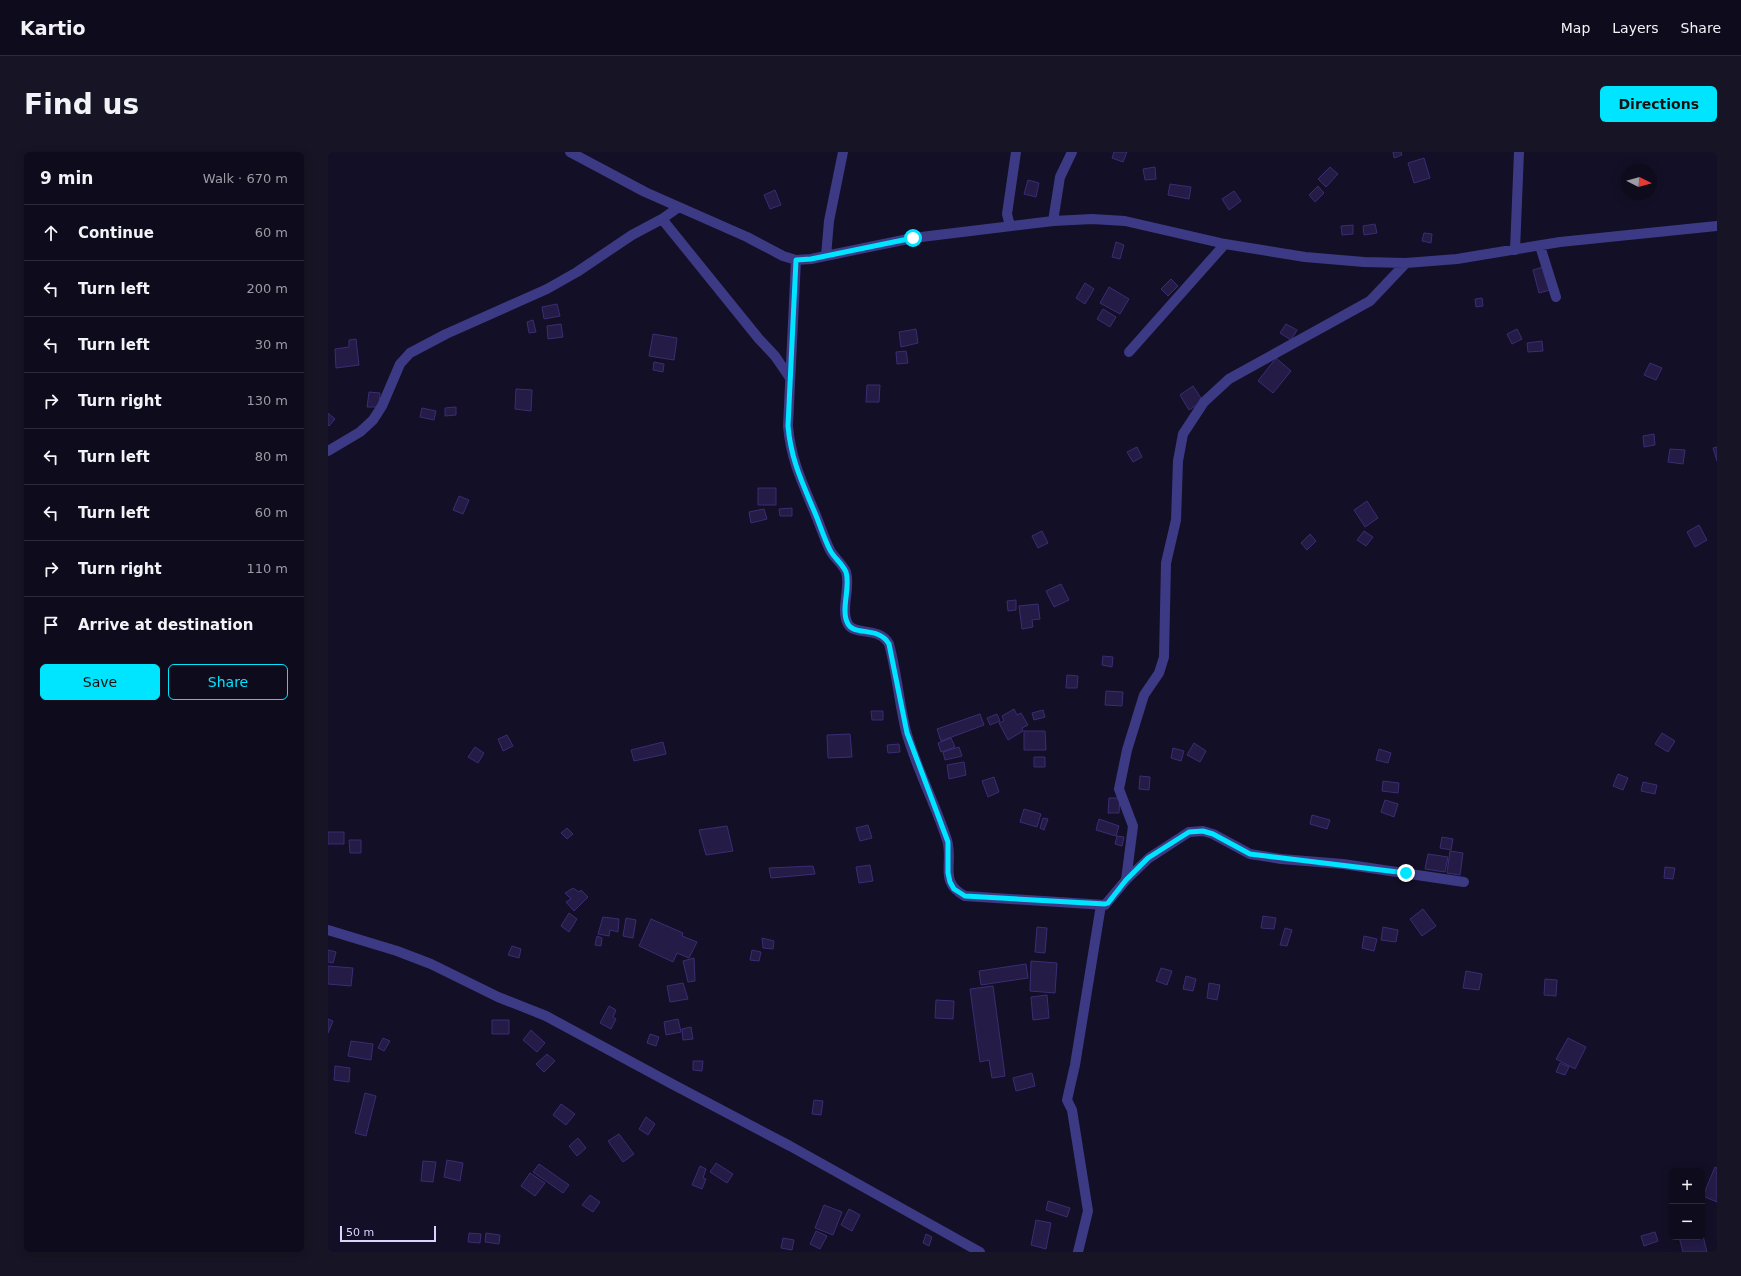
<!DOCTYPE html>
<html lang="en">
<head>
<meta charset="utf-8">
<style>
	:root { --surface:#0e0b1c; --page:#171425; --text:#f1f3f6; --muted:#9b9ba3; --line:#2e2b3b; --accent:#00e5ff }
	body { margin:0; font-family:"DejaVu Sans",sans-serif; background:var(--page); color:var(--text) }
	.controls { position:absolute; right:12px; bottom:12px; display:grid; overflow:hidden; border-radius:6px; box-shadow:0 2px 10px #0003 }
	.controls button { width:36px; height:36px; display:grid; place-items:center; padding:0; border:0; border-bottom:1px solid var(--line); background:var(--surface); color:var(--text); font:20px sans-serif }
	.compass { position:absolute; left:1293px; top:12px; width:36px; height:36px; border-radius:50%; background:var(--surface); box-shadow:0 2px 10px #0003; rotate:96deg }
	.scale { position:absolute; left:12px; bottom:10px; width:96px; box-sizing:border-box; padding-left:4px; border:2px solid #d9d4ff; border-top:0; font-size:11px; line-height:14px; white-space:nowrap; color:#d9d4ff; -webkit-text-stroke:3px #130f26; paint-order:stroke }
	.stop { position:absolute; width:12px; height:12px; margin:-9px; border:3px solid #00e5ff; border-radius:50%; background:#fff }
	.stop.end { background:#00e5ff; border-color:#fff; box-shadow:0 1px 4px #0008 }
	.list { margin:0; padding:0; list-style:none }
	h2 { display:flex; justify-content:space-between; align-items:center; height:52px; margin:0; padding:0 16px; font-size:17px }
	h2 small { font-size:13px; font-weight:400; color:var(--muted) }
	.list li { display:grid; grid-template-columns:26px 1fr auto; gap:12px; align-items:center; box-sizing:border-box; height:56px; padding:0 16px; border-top:1px solid var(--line) }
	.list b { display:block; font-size:15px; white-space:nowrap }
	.list em { font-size:13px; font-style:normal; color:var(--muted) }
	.actions { display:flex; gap:8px; padding:12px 16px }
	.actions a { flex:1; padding:9px 0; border:1px solid var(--accent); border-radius:6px; text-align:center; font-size:14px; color:var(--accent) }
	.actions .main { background:var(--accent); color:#111 }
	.icon { flex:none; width:22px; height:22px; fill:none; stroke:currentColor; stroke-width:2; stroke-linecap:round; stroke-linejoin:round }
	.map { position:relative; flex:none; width:1389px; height:1100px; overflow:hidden; border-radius:6px }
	header { display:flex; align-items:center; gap:24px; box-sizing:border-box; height:56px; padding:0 20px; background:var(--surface); border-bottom:1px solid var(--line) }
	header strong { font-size:19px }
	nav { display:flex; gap:22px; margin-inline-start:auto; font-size:14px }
	.intro { display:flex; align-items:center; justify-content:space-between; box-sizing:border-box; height:96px; padding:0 24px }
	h1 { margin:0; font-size:28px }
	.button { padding:10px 18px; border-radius:6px; background:var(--accent); color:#111; font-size:14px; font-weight:700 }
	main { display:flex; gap:24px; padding:0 24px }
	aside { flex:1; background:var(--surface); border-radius:6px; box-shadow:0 2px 10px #0003 }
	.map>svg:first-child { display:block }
	.building { fill:#241b47; stroke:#3b2d73 }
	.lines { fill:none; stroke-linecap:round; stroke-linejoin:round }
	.minor { stroke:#3d3a85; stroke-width:10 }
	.route { stroke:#00e5ff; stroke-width:5 }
</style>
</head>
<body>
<header>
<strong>Kartio</strong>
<nav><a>Map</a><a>Layers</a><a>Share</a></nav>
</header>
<div class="intro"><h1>Find us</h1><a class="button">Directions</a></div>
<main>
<aside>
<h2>9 min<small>Walk · 670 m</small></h2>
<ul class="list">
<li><svg class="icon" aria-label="ahead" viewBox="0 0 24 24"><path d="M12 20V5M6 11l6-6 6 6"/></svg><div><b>Continue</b></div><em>60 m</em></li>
<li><svg class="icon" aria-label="left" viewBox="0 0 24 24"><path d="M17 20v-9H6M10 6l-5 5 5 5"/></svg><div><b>Turn left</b></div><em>200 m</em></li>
<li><svg class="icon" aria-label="left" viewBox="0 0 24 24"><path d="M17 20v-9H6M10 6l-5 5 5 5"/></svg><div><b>Turn left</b></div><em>30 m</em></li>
<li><svg class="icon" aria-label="right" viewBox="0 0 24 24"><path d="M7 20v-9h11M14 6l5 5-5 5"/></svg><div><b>Turn right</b></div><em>130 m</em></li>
<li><svg class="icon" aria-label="left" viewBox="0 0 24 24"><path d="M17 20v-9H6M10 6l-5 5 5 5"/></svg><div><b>Turn left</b></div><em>80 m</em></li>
<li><svg class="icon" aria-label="left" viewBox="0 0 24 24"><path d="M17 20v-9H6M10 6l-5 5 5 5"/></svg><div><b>Turn left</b></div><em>60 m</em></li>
<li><svg class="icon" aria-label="right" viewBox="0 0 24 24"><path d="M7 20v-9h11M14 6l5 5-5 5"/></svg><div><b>Turn right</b></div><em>110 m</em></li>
<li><svg class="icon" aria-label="arrive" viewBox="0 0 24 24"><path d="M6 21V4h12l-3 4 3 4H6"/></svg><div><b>Arrive at destination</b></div></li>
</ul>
<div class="actions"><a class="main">Save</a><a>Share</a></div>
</aside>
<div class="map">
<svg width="1389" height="1100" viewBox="0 0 1389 1100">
	<rect width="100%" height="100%" fill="#130f26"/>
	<path class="building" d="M786,0H799L795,10L784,6Z
		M1065,0H1073L1074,3L1066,6Z
		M1096,6L1102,26L1086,31L1080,11Z
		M827,15L828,27L817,28L815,17Z
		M1002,15L1010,22L998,35L990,27Z
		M700,28L711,31L708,45L696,42Z
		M842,32L863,35L861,47L840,43Z
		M990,34L996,41L987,50L981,43Z
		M447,38L453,53L442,57L436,43Z
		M906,39L913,49L901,58L894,47Z
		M1047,72L1049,81L1036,83L1035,74Z
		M1025,73V82L1014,83L1013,74Z
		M1096,81L1104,82L1103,91L1094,89Z
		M788,90L796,93L792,107L784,105Z
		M1215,115L1222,138L1211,141L1205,118Z
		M843,127L850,134L840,144L833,137Z
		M757,131L766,137L757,152L748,146Z
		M781,135L801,147L792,162L772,151Z
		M1154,146L1155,154L1148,155L1147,147Z
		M229,152L232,164L216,167L214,155Z
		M775,157L788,165L782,175L769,167Z
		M205,168L208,180L201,181L199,170Z
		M233,172L235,185L220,187L219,174Z
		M958,172L969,178L963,188L952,181Z
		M588,177L590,191L573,195L571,180Z
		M1189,177L1194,187L1184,192L1179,182Z
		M325,182L349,186L346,208L321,204Z
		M28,187L31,213L8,216L7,197L21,195V188Z
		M1214,189L1215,199L1200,200L1199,191Z
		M578,199L580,211L569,212L568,200Z
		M948,206L963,219L945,241L930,229Z
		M326,210L336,212L335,220L325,218Z
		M1322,211L1334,216L1328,228L1316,223Z
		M539,233H552L551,250H538Z
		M865,234L875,249L861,258L852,243Z
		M188,237L204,238L203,259L187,257Z
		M41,240L52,241L51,255H39Z
		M128,255V263L117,264V256Z
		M94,256L108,259L106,268L92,265Z
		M0,261L7,267L1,274L0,273Z
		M1326,282L1327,293L1316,295L1315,284Z
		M809,295L814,305L805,310L799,300Z
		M1389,295V309L1385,296Z
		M1342,297L1357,298L1355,312L1340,310Z
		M430,336H448V353H430Z
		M131,344L141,348L135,362L125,358Z
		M1039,349L1050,366L1037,375L1026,358Z
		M464,356V364H452L451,357Z
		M436,357L439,367L423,371L421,360Z
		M1371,373L1379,388L1367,395L1359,380Z
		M714,379L720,391L710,396L704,384Z
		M1036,379L1045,385L1038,394L1029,388Z
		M982,382L988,389L979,398L973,391Z
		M733,432L741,448L726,455L718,439Z
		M688,448V458L680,459L679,449Z
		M710,452L712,467L704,468L705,475L694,477L691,454Z
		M775,504L785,505L784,515L774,513Z
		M739,523L750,524L749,536H738Z
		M778,539L795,540L794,554L777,553Z
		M686,557L689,563L693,561L700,573L694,576L695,579L680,588L671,571L676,569L674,564Z
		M715,558L717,565L706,568L704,561Z
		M543,559H555V568H544Z
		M652,562L656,573L613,589L609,577Z
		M669,562L672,569L662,573L659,566Z
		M696,579H717L718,598H696Z
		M1334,581L1347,589L1340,600L1327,592Z
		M522,582L524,605L500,606L499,583Z
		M179,583L185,594L175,599L170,587Z
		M623,586L627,595L613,600L610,591Z
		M335,590L338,602L306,609L303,598Z
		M866,591L878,599L872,610L859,603Z
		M571,592L572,600L560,601L559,593Z
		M147,595L156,601L150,611L140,605Z
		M631,595L634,604L617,608L615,600Z
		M845,596L856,599L853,609L843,606Z
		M1051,597L1063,601L1060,611L1048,608Z
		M706,605H717V615H706Z
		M636,610L638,623L621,627L619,613Z
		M1290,622L1300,626L1295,638L1285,634Z
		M812,624L822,625L821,638L811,637Z
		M666,625L671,640L660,645L654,629Z
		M1055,629L1071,631L1070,641L1054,639Z
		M1315,630L1329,633L1327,642L1313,639Z
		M781,646H792L791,661H780Z
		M1057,648L1070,652L1066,665L1053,660Z
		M696,657L713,662L709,675L692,670Z
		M984,663L1002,668L999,677L982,672Z
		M715,666L720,667L716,678L712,676Z
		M771,667L791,674L788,684L768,678Z
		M540,673L544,686L532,689L528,676Z
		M399,674L405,699L378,703L371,678Z
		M239,676L245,682L239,687L233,681Z
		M0,680H16V692H0Z
		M789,684L796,685L794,694L787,692Z
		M1114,685L1125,687L1123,698L1112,696Z
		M21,688H33V701H22Z
		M1122,699L1135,701L1132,723L1119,721Z
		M1100,702L1120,705L1117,720L1097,717Z
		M542,713L545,729L531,731L528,715Z
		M485,714L487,722L443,726L441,716Z
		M1337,715L1347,716L1345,727L1336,726Z
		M245,736L251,740L253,738L260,745L246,759L238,750L243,747L237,741Z
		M1095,757L1108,774L1094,784L1082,767Z
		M241,761L249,767L241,780L233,774Z
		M935,764L948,766L946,777L933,776Z
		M275,765L291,767L290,780L282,778L281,784L270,782Z
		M298,766L308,768L305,786L295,784Z
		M323,767L355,781L354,784L369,790L361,806L349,801L345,810L311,794Z
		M709,775L719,776L717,801L707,800Z
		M1055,775L1070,778L1068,790L1053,788Z
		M957,776L964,778L959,794L952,793Z
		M269,784L274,786L273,794L267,793Z
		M1036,784L1049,787L1046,799L1034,796Z
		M434,786L446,789L445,797L435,796Z
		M184,794L193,797L191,806L180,803Z
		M0,798L8,800L5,811L0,810Z
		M424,798L433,800L431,809L422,808Z
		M366,806L367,829L360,830L355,809Z
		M703,809L729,811L727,841L702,839Z
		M698,812L700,826L653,833L651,819Z
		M0,814L25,816L23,834L0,832Z
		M833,816L844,819L839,833L828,829Z
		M1138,819L1154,822L1151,838L1135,836Z
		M858,824L868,827L865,839L855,837Z
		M1217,827L1229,828L1228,844L1216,843Z
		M355,831L360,847L342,850L339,834Z
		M881,831L892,833L889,848L879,846Z
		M665,834L677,924L664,926L661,908L652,910L642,837Z
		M719,843L721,866L705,868L703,845Z
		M608,848L626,849L625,867L607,866Z
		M281,854L288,858L285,865L288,867L283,877L272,871Z
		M0,867L5,869L0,881Z
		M350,867L353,880L338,883L336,870Z
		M164,868H181V882H164Z
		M363,875L365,887L355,888L354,877Z
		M203,878L217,891L209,900L195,888Z
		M322,882L331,885L328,894L319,891Z
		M55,886L62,889L56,899L50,896Z
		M1240,886L1258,895L1247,917L1228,907Z
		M23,889L45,892L43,908L20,904Z
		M219,902L227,909L216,920L208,912Z
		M365,909H375L374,919L365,918Z
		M1232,911L1241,915L1237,923L1228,920Z
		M7,914L22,916L21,930L6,928Z
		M704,921L707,934L688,939L685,926Z
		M37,941L48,944L38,984L27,981Z
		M486,948L495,949L493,963L484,962Z
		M233,952L247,962L238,973L225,963Z
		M318,965L327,972L320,983L311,977Z
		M291,982L306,1002L295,1010L280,989Z
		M250,986L258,996L249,1004L241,994Z
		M119,1008L135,1011L132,1029L116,1025Z
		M95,1009L108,1010L105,1030L93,1029Z
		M388,1011L405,1022L399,1031L382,1020Z
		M211,1012L241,1033L235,1041L205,1020Z
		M372,1014L378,1017L375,1026L378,1027L374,1037L364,1033Z
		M1387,1015L1389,1016V1050L1375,1044Z
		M202,1021L217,1031L207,1044L193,1034Z
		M262,1043L272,1050L265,1060L254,1053Z
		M720,1049L742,1056L739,1065L718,1058Z
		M496,1053L514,1060L505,1083L487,1076Z
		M521,1057L532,1063L524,1079L513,1073Z
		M708,1068L723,1071L718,1097L703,1093Z
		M488,1079L499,1084L492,1097L482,1092Z
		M1327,1080L1330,1089L1316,1094L1313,1084Z
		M1374,1080L1379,1100H1355L1351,1085H1374Z
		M141,1081L153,1082L152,1091L140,1090Z
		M158,1081L172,1083L171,1092L157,1090Z
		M598,1082L604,1085L601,1094L595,1091Z
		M455,1086L466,1088L464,1098L453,1096Z"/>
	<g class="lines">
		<path class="minor" d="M242,0L317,40L419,85L455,104L468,108L483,107L585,86L725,69L764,67L797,69L897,92L977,105L1036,110L1078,111L1129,107L1232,90L1389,74
			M334,67L431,187L447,204L462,226
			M725,69L732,25L744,0
			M682,74L679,62L688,0
			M1212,94L1228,145
			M1187,98L1191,0
			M498,104L501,69L515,0
			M468,108L460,274C463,308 474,330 487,361C492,373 496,386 502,398C506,406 514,411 518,420C523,435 512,458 520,472C526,484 551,474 561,492C569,521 571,551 578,579C588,616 607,651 619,688C626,711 610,730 637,744L777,753L798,728L821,706L861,680L875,679L885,682L922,702L953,707L1015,712L1136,730
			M801,200L897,92
			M0,299L32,280L45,268L54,254L72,212L82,201L118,182L219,137L249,120L304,83L334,67L351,55
			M798,728L805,674L791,637L799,598L816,543L831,521L836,505L838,411L848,368L850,309L855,282L876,250L901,227L1042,149L1078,111
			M0,778L69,799L103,812L170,845L218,864L346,933L462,994L652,1100
			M750,1100L760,1059L744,958L739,948L747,913L773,753"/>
	</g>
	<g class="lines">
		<path class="route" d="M585,86L483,107L468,108L460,274C463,308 474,330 487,361C492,373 496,386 502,398C506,406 514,411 518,420C523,435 512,458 520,472C526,484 551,474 561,492L579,581L620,690V721L622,730L626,737L637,744L777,752L780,751L798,728L820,706L861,680L875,679L885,682L922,702L1078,721"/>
	</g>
</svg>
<div class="controls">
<button>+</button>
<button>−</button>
</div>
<svg class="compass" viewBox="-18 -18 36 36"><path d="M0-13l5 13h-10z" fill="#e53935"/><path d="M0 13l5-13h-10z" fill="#9b9ba3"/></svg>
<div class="scale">50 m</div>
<div class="stop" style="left:585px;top:86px"></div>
<div class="stop end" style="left:1078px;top:721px"></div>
</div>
</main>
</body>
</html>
